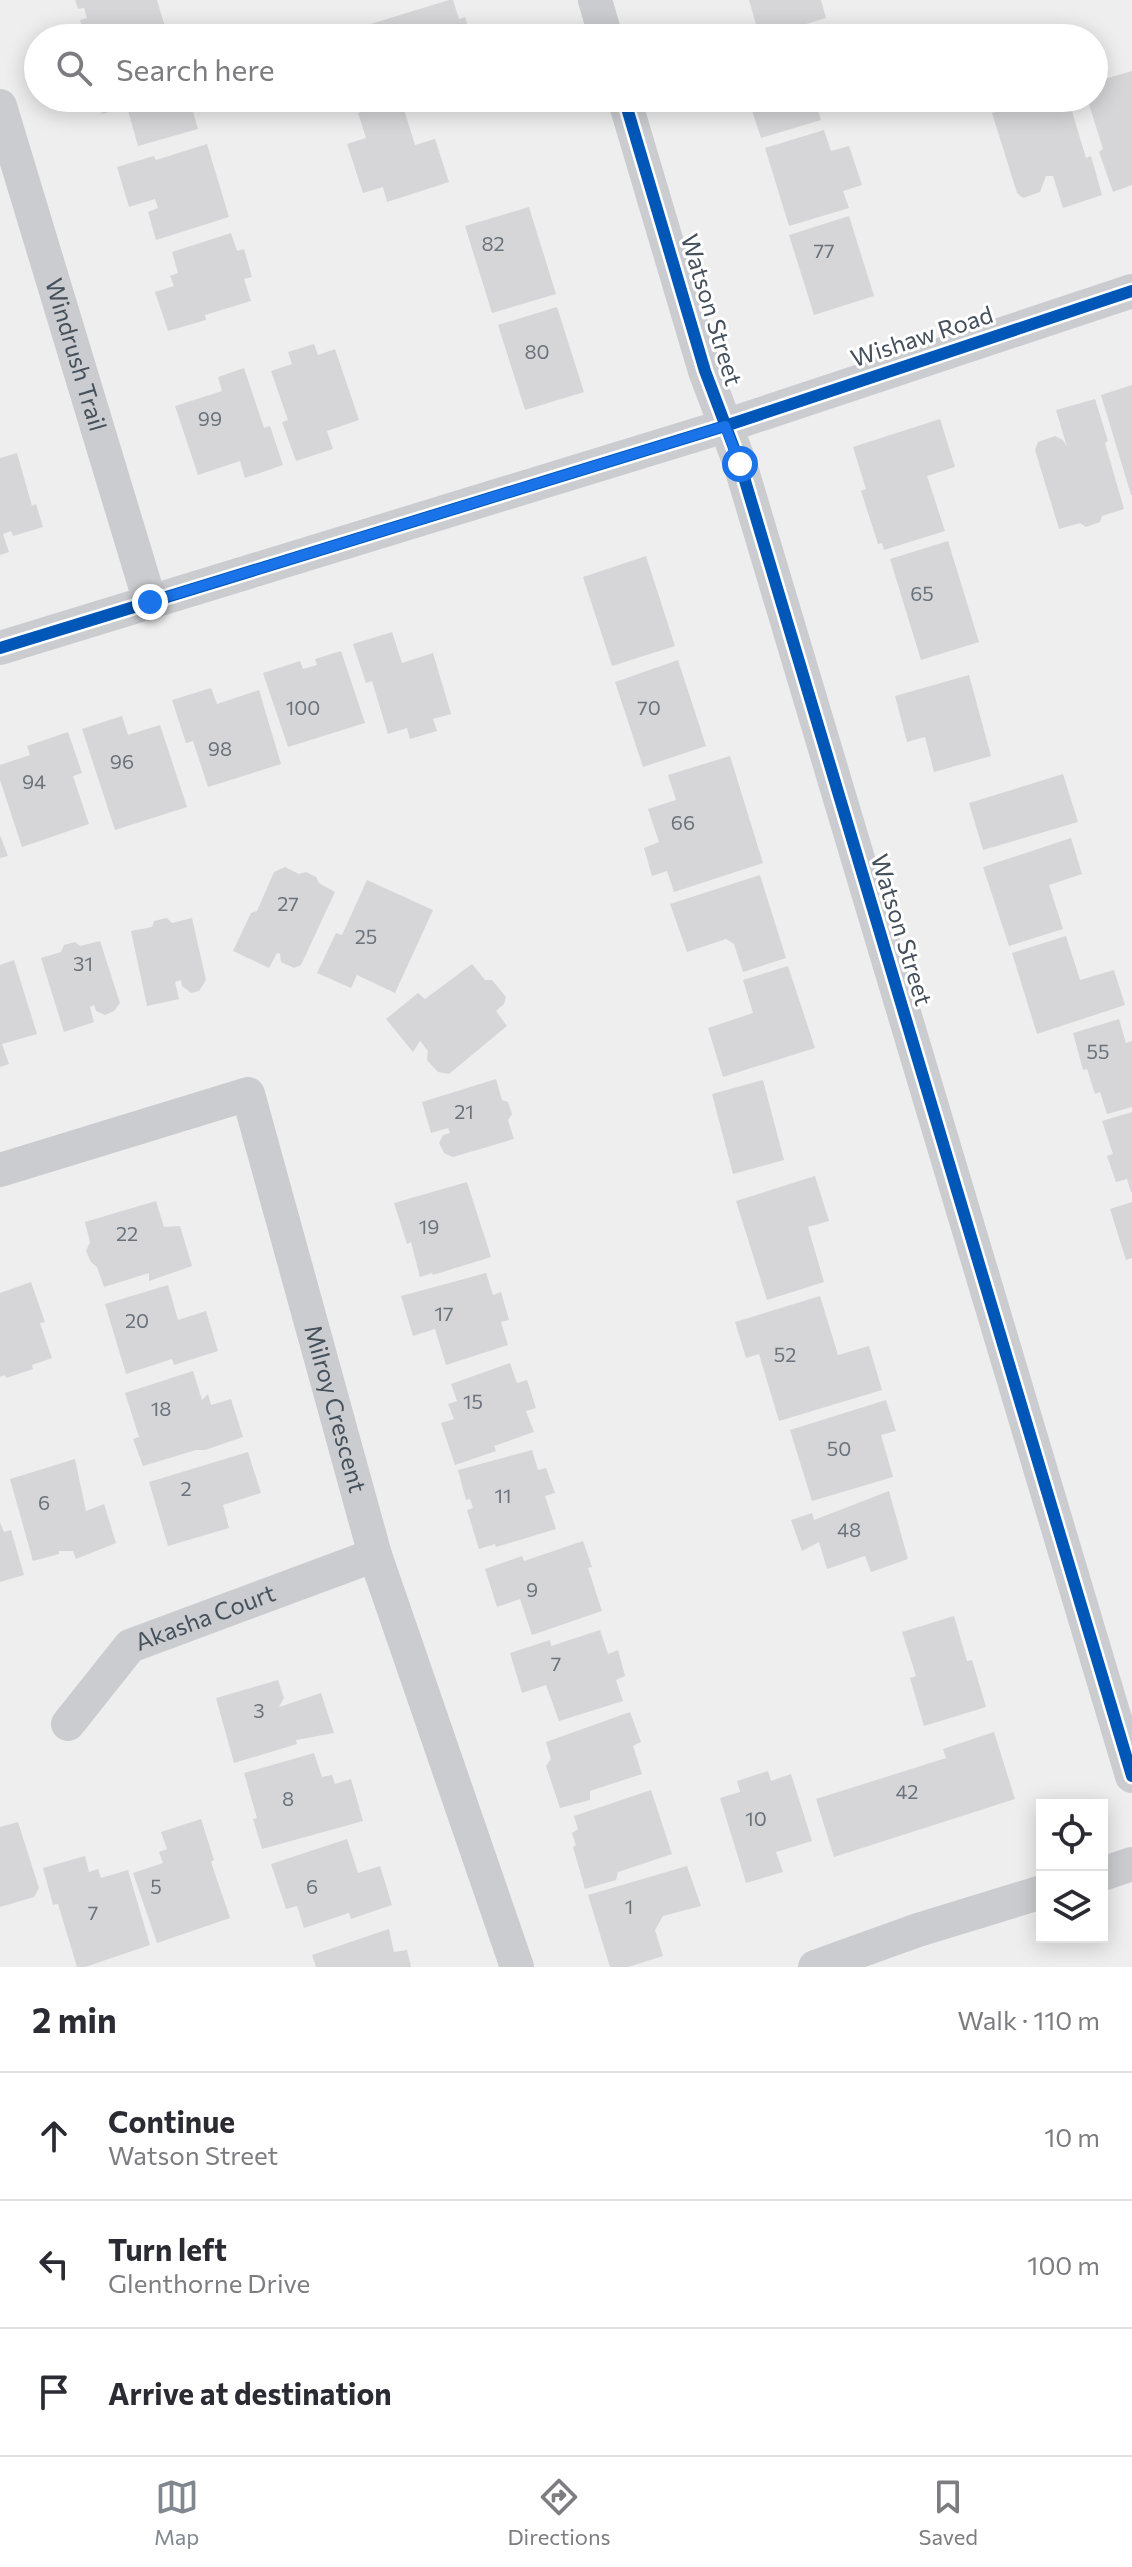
<!DOCTYPE html>
<html lang="en">
<head>
<meta charset="utf-8">
<style>
	:root { --surface:#fff; --page:#f7f7f7; --text:#2b2b33; --muted:#7c7c81; --line:#e1e1e2; --accent:#80878e }
	body { margin:0; font-family:Commissioner,sans-serif; background:var(--page); color:var(--text) }
	.controls { position:absolute; right:24px; bottom:24px; display:grid; overflow:hidden; border-radius:0px; box-shadow:0 4px 20px #0003 }
	.controls button { width:72px; height:72px; display:grid; place-items:center; padding:0; border:0; border-bottom:2px solid var(--line); background:var(--surface); color:var(--text); font:40px sans-serif }
	.stop { position:absolute; width:24px; height:24px; margin:-18px; border:6px solid #1a73e8; border-radius:50%; background:#fff }
	.stop.end { background:#1a73e8; border-color:#fff; box-shadow:0 2px 8px #0008 }
	.list { margin:0; padding:0; list-style:none }
	h2 { display:flex; justify-content:space-between; align-items:center; height:104px; margin:0; padding:0 32px; font-size:34px }
	h2 small { font-size:26px; font-weight:400; color:var(--muted) }
	.list li { display:grid; grid-template-columns:52px 1fr auto; gap:24px; align-items:center; box-sizing:border-box; height:128px; padding:0 32px; border-top:2px solid var(--line) }
	.list b { display:block; font-size:30px; white-space:nowrap }
	.list p { margin:0; font-size:26px; white-space:nowrap; color:var(--muted) }
	.list em { font-size:26px; font-style:normal; color:var(--muted) }
	.icon { flex:none; width:44px; height:44px; fill:none; stroke:currentColor; stroke-width:2; stroke-linecap:round; stroke-linejoin:round }
	.map { position:relative; flex:none; width:1132px; height:1967px; overflow:hidden }
	.search { position:absolute; background:var(--surface); box-shadow:0 4px 20px #0003; left:24px; right:24px; top:24px; height:88px; display:flex; align-items:center; gap:20px; box-sizing:border-box; padding:0 28px; border-radius:44px; color:var(--muted); font-size:30px }
	.sheet { height:488px; background:var(--surface) }
	nav { display:flex; justify-content:space-around; align-items:center; box-sizing:border-box; height:112px; border-top:2px solid var(--line); background:var(--surface); font-size:22px; color:var(--muted) }
	nav a { display:grid; justify-items:center; gap:4px }
	nav .on { color:var(--accent) }
	.map>svg:first-child { display:block }
	.building { fill:#d6d6d8 }
	.lines { fill:none; stroke-linecap:round; stroke-linejoin:round }
	.minor { stroke:#cacccf; stroke-width:34 }
	.cycleway-casing { stroke:#fff; stroke-width:17 }
	.cycleway { stroke:#0057b8; stroke-width:12 }
	.route { stroke:#1a73e8; stroke-width:10 }
	.labels { text-anchor:middle; stroke-width:6; stroke-linejoin:round; paint-order:stroke }
	.number-label { font-size:20px; fill:#6a737c }
	.street-label { font-size:24px; fill:#44505b; stroke:#fff }
</style>
</head>
<body>
<div class="map">
<svg width="1132" height="1967" viewBox="0 0 1132 1967">
	<rect width="100%" height="100%" fill="#efeeee"/>
	<path class="building" d="M75,0H157L168,37L85,38L80,20L87,18L84,8L78,9Z
		M449,0H453L459,19L465,17L471,38H364L361,27Z
		M749,0H821L826,18L760,38Z
		M1132,71V185L1113,192L1099,152L1103,149L1087,98H1094V82Z
		M97,98H189L198,129L138,146L127,107L102,114Z
		M748,98H814L821,120L761,138Z
		M1038,98H1068L1086,158L1091,156L1102,195L1063,208L1053,176H1046L1040,192L1023,198L1017,193L992,113Z
		M401,100L415,145L435,139L449,182L387,202L383,187L363,193L347,144L366,138L358,113Z
		M824,130L831,151L849,146L862,185L843,191L849,208L789,226L765,148Z
		M207,144L229,217L156,240L148,212L158,208L155,199L129,207L117,167L154,156L156,160Z
		M529,207L556,294L492,313L465,226Z
		M849,216L874,296L814,315L789,235Z
		M231,233L237,251L244,249L252,277L244,279L251,301L205,315L206,320L168,331L155,292L174,286L170,276L178,273L172,252Z
		M557,307L584,392L525,410L498,325Z
		M314,344L318,355L335,349L359,420L327,431L333,449L296,461L282,422L288,420L271,371L292,364L288,352Z
		M244,368L264,428L270,426L283,465L245,478L240,461L198,475L175,406L222,391L218,377Z
		M1132,385V495H1131L1101,395Z
		M1095,399L1108,441L1105,443L1124,509L1102,516L1100,522L1086,527L1080,523L1059,529L1035,450L1038,442L1055,436L1063,440L1067,447L1056,410Z
		M940,419L955,467L927,476L945,531L884,550L882,543L878,544L861,491L866,489L853,447Z
		M17,453L32,506L36,504L43,527L13,536L11,531L3,534L9,552L0,555V458Z
		M948,541L979,642L921,660L890,559Z
		M646,556L675,646L612,666L583,577Z
		M392,632L402,663L433,653L451,714L433,719L437,731L410,739L407,728L388,734L372,681L366,683L353,644Z
		M341,651L365,723L288,747L263,673L300,661L303,669L317,665L315,659Z
		M678,660L706,746L643,767L615,682Z
		M969,675L991,756L934,772L925,737L907,742L895,696Z
		M211,688L217,704L259,690L281,764L208,787L193,741L186,743L172,700Z
		M122,716L128,735L160,725L187,807L115,830L82,729Z
		M68,732L82,773L73,776L89,824L22,847L0,780V765L30,755L27,746Z
		M730,756L763,863L674,892L667,871L652,876L644,848L659,842L648,809L676,800L668,775Z
		M1063,774L1078,822L983,850L969,803Z
		M0,835L8,856L0,858Z
		M1071,838L1082,874L1049,885L1063,929L1009,946L983,867Z
		M285,867L299,874L306,872L316,877L319,883L335,892L301,965L294,968L281,962L280,954L277,953L269,968L233,951L251,913L257,911L274,872Z
		M760,875L786,958L743,972L734,944L726,939L687,952L670,904Z
		M367,880L433,910L395,993L357,975L351,988L317,973L336,933L342,935Z
		M167,918L172,923L192,918L206,980L199,991L191,993L182,986L181,980L175,982L179,999L147,1006L131,931L152,927L154,921Z
		M1066,936L1080,980L1114,970L1125,1005L1037,1034L1012,953Z
		M100,941L120,1003L114,1011L105,1015L96,1011L94,1005L90,1007L94,1022L64,1032L41,958L61,952L64,945L75,942L80,946Z
		M14,960L37,1034L2,1044L9,1064L0,1067V965Z
		M472,964L485,980H492L506,997L504,1004L496,1011L507,1026L449,1074L438,1072L427,1060L428,1051L420,1041L413,1052L386,1019L418,993L425,999Z
		M788,966L815,1048L723,1077L708,1028L753,1013L743,980Z
		M1119,1019L1126,1043L1132,1041V1107L1107,1114L1100,1092L1095,1094L1087,1069L1083,1070L1073,1033Z
		M496,1079L502,1100L508,1102L512,1114L508,1120L514,1139L453,1157L444,1153L439,1143L443,1135L450,1133L448,1128L431,1133L422,1102Z
		M763,1080L784,1160L733,1174L712,1094Z
		M1132,1112V1192H1131L1127,1179L1116,1182L1107,1156L1113,1154L1102,1121Z
		M815,1176L829,1221L808,1227L824,1282L767,1300L736,1201Z
		M467,1182L491,1257L433,1275L432,1273L420,1277L411,1242L407,1244L394,1203Z
		M156,1201L164,1227L180,1226L192,1266L149,1281V1273L104,1287L97,1267L91,1262L86,1251L90,1242L85,1222Z
		M1132,1202V1258L1126,1260L1110,1209Z
		M486,1273L493,1295L501,1292L509,1320L501,1322L508,1345L446,1365L435,1329L413,1336L401,1296Z
		M31,1282L45,1322L40,1323L52,1358L32,1365L33,1369L6,1378L5,1375L0,1377V1293Z
		M168,1285L178,1320L206,1311L218,1351L174,1365L172,1359L126,1374L105,1304Z
		M820,1296L838,1355L869,1346L882,1390L779,1421L759,1354L746,1358L735,1322Z
		M510,1363L517,1383L527,1380L536,1408L526,1411L534,1432L494,1446L496,1451L455,1465L441,1423L454,1419L448,1404L457,1401L451,1384Z
		M193,1371L202,1400L208,1394L211,1405L231,1399L243,1437L205,1450H196L143,1466L133,1439L139,1437L125,1393Z
		M886,1400L896,1431L881,1435L893,1477L812,1501L790,1430Z
		M532,1450L538,1470L546,1468L555,1493L545,1496L556,1529L496,1547L495,1544L479,1549L467,1510L473,1508L470,1499L466,1500L458,1470Z
		M248,1452L261,1493L223,1505L229,1528L168,1546L149,1482Z
		M75,1459L86,1511L104,1504L116,1543L76,1559L73,1551H59V1554L33,1561L10,1479Z
		M889,1491L908,1559L871,1572L865,1556L827,1569L819,1542L802,1551L791,1520L812,1513L814,1520Z
		M0,1522L4,1532L11,1530L24,1575L0,1582Z
		M583,1541L592,1567L588,1568L602,1611L532,1635L520,1599L497,1607L485,1569L522,1556L524,1561Z
		M954,1616L967,1661L972,1660L986,1707L924,1726L910,1678L916,1676L902,1632Z
		M600,1630L608,1654L618,1650L625,1676L616,1680L623,1701L559,1721L546,1685L522,1693L510,1653L550,1640L551,1646Z
		M278,1680L284,1698L279,1707L321,1693L334,1733L296,1740L297,1744L234,1763L216,1698Z
		M630,1712L641,1742L633,1746L642,1774L590,1791V1800L560,1808L546,1766L551,1759L546,1742Z
		M994,1732L1015,1799L834,1857L816,1799L946,1758L943,1749Z
		M314,1753L322,1777L332,1775L335,1784L351,1779L363,1821L262,1849L253,1819L257,1818L244,1773Z
		M768,1771L771,1781L791,1774L812,1841L776,1852L783,1872L746,1883L720,1798L740,1792L737,1781Z
		M651,1790L672,1854L618,1872L616,1880L585,1889L573,1847L576,1845L572,1833L578,1829L574,1816Z
		M201,1819L214,1860L211,1862L230,1918L157,1943L133,1873L163,1863L159,1852L167,1849L161,1832Z
		M18,1822L39,1888L34,1897L0,1907V1827Z
		M347,1839L358,1873L380,1866L392,1905L351,1919L349,1913L304,1928L297,1906L286,1909L271,1864Z
		M85,1856L89,1872L98,1869L101,1878L128,1870L150,1945L85,1967H77L58,1904L53,1905L43,1868Z
		M687,1866L701,1906L663,1916L655,1930L663,1956L628,1967H610L588,1895Z
		M389,1929L394,1952L407,1950L411,1967H316L312,1955Z"/>
	<g class="lines">
		<g class="minor">
			<path d="M595,0L606,38"/>
			<path d="M624,98L705,371L740,464L1132,1776"/>
			<path id="s1" d="M0,106L150,602"/>
			<path d="M0,648L725,426L1132,291"/>
			<path id="s2" d="M0,1170L248,1094L375,1555L517,1967"/>
			<path id="s3" d="M68,1724L130,1646L375,1555"/>
			<path d="M1102,1874L1132,1864"/>
			<path d="M815,1967L918,1930L1042,1892"/>
		</g>
		<defs>
			<path id="cycleway" d="M624,98L705,371L740,464L1132,1776
				M0,648L725,426L1132,291"/>
		</defs>
		<use href="#cycleway" class="cycleway-casing"/>
		<use href="#cycleway" class="cycleway"/>
	</g>
	<g class="lines">
		<path class="route" d="M150,602L725,426L740,464"/>
	</g>
	<g class="labels">
		<g class="number-label">
			<text x="493" y="251">82</text>
			<text x="824" y="258">77</text>
			<text x="537" y="359">80</text>
			<text x="210" y="426">99</text>
			<text x="922" y="601">65</text>
			<text x="303" y="715">100</text>
			<text x="649" y="715">70</text>
			<text x="220" y="756">98</text>
			<text x="122" y="769">96</text>
			<text x="34" y="789">94</text>
			<text x="683" y="830">66</text>
			<text x="288" y="911">27</text>
			<text x="366" y="944">25</text>
			<text x="83" y="971">31</text>
			<text x="1098" y="1059">55</text>
			<text x="464" y="1119">21</text>
			<text x="429" y="1234">19</text>
			<text x="127" y="1241">22</text>
			<text x="444" y="1321">17</text>
			<text x="137" y="1328">20</text>
			<text x="785" y="1362">52</text>
			<text x="473" y="1409">15</text>
			<text x="161" y="1416">18</text>
			<text x="839" y="1456">50</text>
			<text x="186" y="1496">2</text>
			<text x="503" y="1503">11</text>
			<text x="44" y="1510">6</text>
			<text x="849" y="1537">48</text>
			<text x="532" y="1597">9</text>
			<text x="556" y="1671">7</text>
			<text x="259" y="1718">3</text>
			<text x="907" y="1799">42</text>
			<text x="288" y="1806">8</text>
			<text x="756" y="1826">10</text>
			<text x="156" y="1894">5</text>
			<text x="312" y="1894">6</text>
			<text x="629" y="1914">1</text>
			<text x="93" y="1920">7</text>
		</g>
		<g class="street-label">
			<text transform="translate(711 310) rotate(73)" y="8">Watson Street</text>
			<text transform="translate(922 337) rotate(-18)" y="8">Wishaw Road</text>
			<text dy="8" stroke="none"><textPath href="#s1" startOffset="260">Windrush Trail</textPath></text>
			<text transform="translate(901 930) rotate(73)" y="8">Watson Street</text>
			<text dy="8" stroke="none"><textPath href="#s2" startOffset="586">Milroy Crescent</textPath></text>
			<text dy="8" stroke="none"><textPath href="#s3" startOffset="180">Akasha Court</textPath></text>
		</g>
	</g>
</svg>
<div class="controls">
<button><svg class="icon" aria-label="locate" viewBox="0 0 24 24"><circle cx="12" cy="12" r="6"/><path d="M12 2v4M12 18v4M2 12h4M18 12h4"/></svg></button>
<button><svg class="icon" aria-label="layers" viewBox="0 0 24 24"><path d="M12 4l9 5-9 5-9-5zM3 14l9 5 9-5"/></svg></button>
</div>
<div class="stop" style="left:740px;top:464px"></div>
<div class="stop end" style="left:150px;top:602px"></div>
<div class="search"><svg class="icon" aria-label="search" viewBox="0 0 24 24"><circle cx="10" cy="10" r="6"/><path d="M15 15l6 6"/></svg>Search here</div>
</div>
<section class="sheet">
<h2>2 min<small>Walk · 110 m</small></h2>
<ul class="list">
<li><svg class="icon" aria-label="ahead" viewBox="0 0 24 24"><path d="M12 20V5M6 11l6-6 6 6"/></svg><div><b>Continue</b><p>Watson Street</p></div><em>10 m</em></li>
<li><svg class="icon" aria-label="left" viewBox="0 0 24 24"><path d="M17 20v-9H6M10 6l-5 5 5 5"/></svg><div><b>Turn left</b><p>Glenthorne Drive</p></div><em>100 m</em></li>
<li><svg class="icon" aria-label="arrive" viewBox="0 0 24 24"><path d="M6 21V4h12l-3 4 3 4H6"/></svg><div><b>Arrive at destination</b></div></li>
</ul>
</section>
<nav>
<a class="on"><svg class="icon" aria-label="map" viewBox="0 0 24 24"><path d="M3 6l6-2 6 2 6-2v14l-6 2-6-2-6 2zM9 4v14M15 6v14"/></svg>Map</a>
<a><svg class="icon" aria-label="directions" viewBox="0 0 24 24"><path d="M12 3l9 9-9 9-9-9zM9 14v-3h6M13 9l2 2-2 2"/></svg>Directions</a>
<a><svg class="icon" aria-label="saved" viewBox="0 0 24 24"><path d="M7 4h10v16l-5-4-5 4z"/></svg>Saved</a>
</nav>
</body>
</html>
